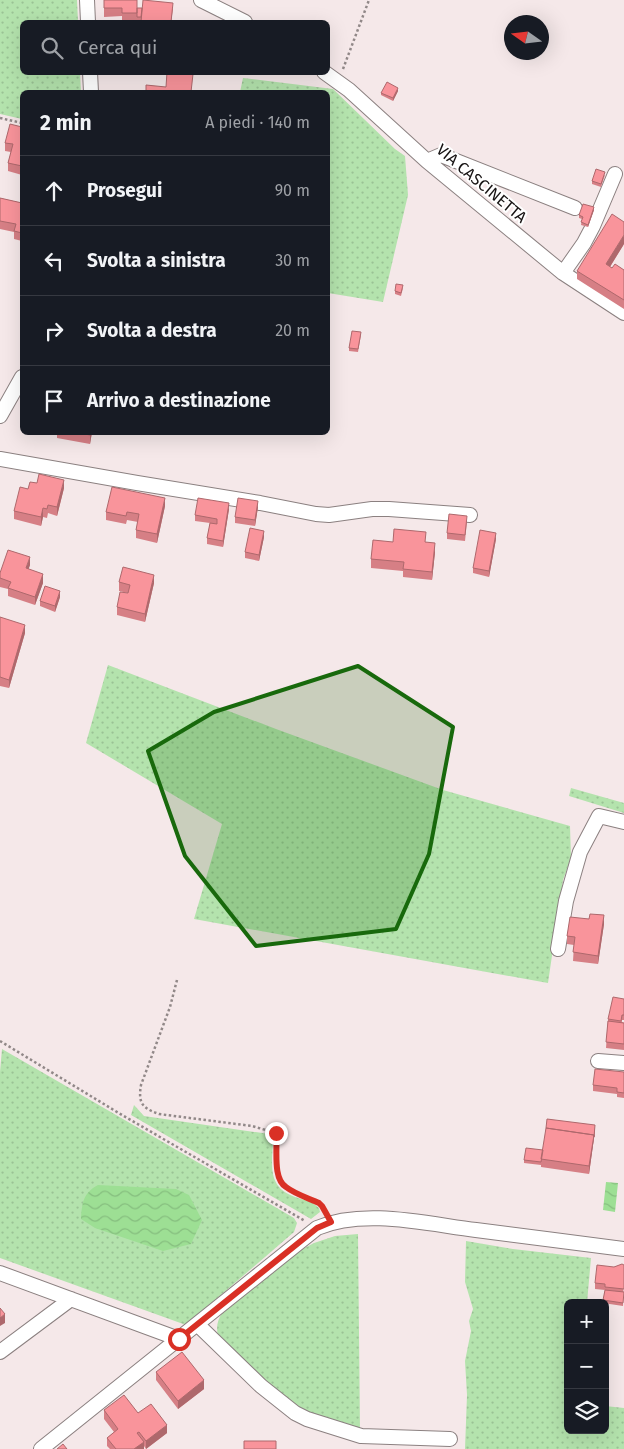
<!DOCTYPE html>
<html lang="it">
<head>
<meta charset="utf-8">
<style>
	:root { --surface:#171b24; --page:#20242c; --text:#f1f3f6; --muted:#9ea1a6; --line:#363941 }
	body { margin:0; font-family:"Fira Sans",sans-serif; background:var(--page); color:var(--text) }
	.controls { position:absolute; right:15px; bottom:15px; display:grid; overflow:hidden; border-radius:8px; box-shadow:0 5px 20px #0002 }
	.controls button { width:45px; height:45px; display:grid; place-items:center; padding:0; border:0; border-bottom:1px solid var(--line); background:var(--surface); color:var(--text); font:25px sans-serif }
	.compass { position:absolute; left:504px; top:15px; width:45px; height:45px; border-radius:50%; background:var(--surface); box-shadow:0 5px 20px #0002; rotate:284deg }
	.stop { position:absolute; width:15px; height:15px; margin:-11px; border:4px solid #d93025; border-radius:50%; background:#fff }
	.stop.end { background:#d93025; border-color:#fff; box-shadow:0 1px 5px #0008 }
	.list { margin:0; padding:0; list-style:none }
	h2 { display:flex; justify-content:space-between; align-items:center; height:65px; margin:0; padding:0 20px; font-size:21px }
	h2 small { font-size:16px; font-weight:400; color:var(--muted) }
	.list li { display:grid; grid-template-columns:32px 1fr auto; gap:15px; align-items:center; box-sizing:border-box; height:70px; padding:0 20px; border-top:1px solid var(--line) }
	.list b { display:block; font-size:19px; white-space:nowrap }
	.list em { font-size:16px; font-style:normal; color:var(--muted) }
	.icon { flex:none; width:28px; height:28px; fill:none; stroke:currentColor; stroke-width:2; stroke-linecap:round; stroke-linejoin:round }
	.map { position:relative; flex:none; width:624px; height:1449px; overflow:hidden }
	.search { position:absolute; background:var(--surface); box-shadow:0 5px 20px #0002; left:20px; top:20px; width:310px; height:55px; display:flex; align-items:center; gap:12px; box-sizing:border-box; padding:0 18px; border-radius:8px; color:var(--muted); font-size:19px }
	.panel { position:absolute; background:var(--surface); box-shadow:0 5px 20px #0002; left:20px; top:90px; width:310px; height:345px; border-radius:8px }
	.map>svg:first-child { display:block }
	.grass { fill:url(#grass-dots) }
	.water { fill:url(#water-waves) }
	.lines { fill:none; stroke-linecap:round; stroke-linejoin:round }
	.minor-casing { stroke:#8b8080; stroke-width:16 }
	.path { stroke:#918888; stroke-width:2.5; stroke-dasharray:2.5 2.5; stroke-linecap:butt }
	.minor { stroke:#fff; stroke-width:14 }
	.wall { fill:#d67f85 }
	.shaded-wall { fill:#ae686c }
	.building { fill:#f9949b; stroke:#ae686c }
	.route { stroke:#d93025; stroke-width:6 }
	.marked { fill:#18690c; fill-opacity:0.2; stroke:#18690c; stroke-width:4; stroke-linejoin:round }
	.labels { text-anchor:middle; stroke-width:4; stroke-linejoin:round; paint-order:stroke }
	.street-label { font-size:16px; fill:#161212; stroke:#fff }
</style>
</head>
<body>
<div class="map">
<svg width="624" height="1449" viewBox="0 0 624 1449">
	<defs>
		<pattern id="grass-dots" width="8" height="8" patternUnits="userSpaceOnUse" patternTransform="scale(1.25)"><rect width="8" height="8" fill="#b4e3ad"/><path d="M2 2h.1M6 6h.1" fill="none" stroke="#9ac294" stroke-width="1.8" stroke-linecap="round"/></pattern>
		<pattern id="water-waves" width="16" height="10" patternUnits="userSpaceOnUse" patternTransform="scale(1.25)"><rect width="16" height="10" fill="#9ddf94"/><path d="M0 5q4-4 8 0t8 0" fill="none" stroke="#86be7f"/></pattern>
	</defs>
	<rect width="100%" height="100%" fill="#f5e8e9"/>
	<path class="grass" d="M0,0H77L78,22H22V72L80,73L81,92H22V119L0,114Z
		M243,78L333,89L395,149L405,156L408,195L383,302L328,293V92H240Z
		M108,665L276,729L443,790L570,826L571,858L563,880L548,983L194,919L222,824L86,743Z
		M571,788L624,803V813L569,796Z
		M2,1049L294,1218L297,1223L294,1232L186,1325L0,1258V1072Z
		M134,1105L144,1116L269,1134L272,1137L273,1141C272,1166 267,1187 295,1197C304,1200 312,1201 319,1208L320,1212L311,1219L131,1115Z
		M358,1234L360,1429L305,1414L219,1340C216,1330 216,1321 223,1312L291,1255L314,1243L335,1236Z
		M466,1241L513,1249L591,1258L587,1303H568V1430H605V1406L624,1408V1449H465L467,1395L465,1361L471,1331L469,1321L473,1309L465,1282Z"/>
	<path class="water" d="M606,1182L618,1183L615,1212L603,1210Z
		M98,1185L176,1189L189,1195L202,1220L191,1244L163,1251L95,1228L81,1219C82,1203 83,1193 98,1185Z"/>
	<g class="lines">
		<defs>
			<path id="minor" d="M87,0L88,22
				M201,0L245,22
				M90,72L91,92
				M324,72L349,90L427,161L563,273L624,313
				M427,161L441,155L575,208
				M563,273L584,243L593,226L615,174
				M0,416L22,377
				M0,459L137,483L260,503L316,514L329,515L372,509H389L470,515
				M558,949L566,901L580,852L599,816L624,822
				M598,1061L624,1063
				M0,1273L179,1339
				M197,1324L261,1386L295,1413L307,1419L361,1436L450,1439
				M0,1352L71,1299
				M41,1449L317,1228C364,1208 427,1224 476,1230C525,1236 575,1243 624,1249"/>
		</defs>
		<use href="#minor" class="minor-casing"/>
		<path class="path" d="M343,69L369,0
			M0,118L22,123
			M177,980L170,1007L141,1085C138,1103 142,1108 159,1114L252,1126L276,1133C278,1147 275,1162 278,1176C284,1197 316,1194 326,1212
			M0,1041L122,1115L305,1221"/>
		<use href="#minor" class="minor"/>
	</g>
	<path class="wall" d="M104,0L137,8L173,9L171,22H141V20H137V16V21H122V16L104,17Z
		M398,91L393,101L381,95V93Z
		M22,127V175L8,171V163L11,152L5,151V143Z
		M605,175L601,187L592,184V181Z
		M0,198L22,203V200V241L14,239V232L0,229Z
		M594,210L588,227L581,225L582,219L579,218V215Z
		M624,244L610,267L612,268L624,270V309L577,279V271Z
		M403,288L401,296L395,294V291Z
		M361,335L358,352L349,351V348Z
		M57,432H92L90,444L57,438Z
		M64,488L57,516L48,513L47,518L43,517L41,526L14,519V511L28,489Z
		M165,506L157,543L136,538V530L138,522L127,520L126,524L106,520V512Z
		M258,507L255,526L235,523V517Z
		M229,509L223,547L207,544V538L210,523L195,521V515Z
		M467,521L465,541L447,539V533Z
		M264,537L259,561L245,558V552Z
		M496,539L489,577L473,573V568Z
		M393,542H426L435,552L432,580L403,577V571L371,568V559Z
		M30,565L28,569L43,583L35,605L8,596V589L0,587V573Z
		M119,582L154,583L145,622L117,615V607L128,593L119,591Z
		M60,597L55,612L40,606V601Z
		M0,617L25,633L9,688L0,686Z
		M604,924L598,964L573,961L574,945L567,944V936Z
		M624,999V1020H622V1022L624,1023V1050L606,1048L608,1019Z
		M624,1072V1098L617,1097V1094L593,1091V1085Z
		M595,1131L589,1174L541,1167V1165L524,1163V1160L543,1150Z
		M624,1265L623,1306L603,1303L605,1290L595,1289V1283L614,1267Z
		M156,1372L204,1389L178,1409L156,1380Z
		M104,1410L138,1413L167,1433L146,1449L144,1446V1449H110L107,1446V1438L114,1432L104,1419Z"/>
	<path class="shaded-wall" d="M398,88V91L393,101V98Z
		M594,207V210L588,227V225Z
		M624,235V244L606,273V264Z
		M90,432H92L90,444Z
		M64,480V488L57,516V507Z
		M165,498V506L157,543V534Z
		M258,501V507L255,526V520Z
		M229,503V509L223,547V541Z
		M43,508V517L41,526V517Z
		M264,531V537L259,561V555Z
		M496,533V539L489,577V571Z
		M435,543V552L432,580V572Z
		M30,557V565L26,577V568Z
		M43,574V583L35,605V597Z
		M154,575V583L145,622V614Z
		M60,591V597L55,612V606Z
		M25,625V633L9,688V680Z
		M604,915V924L598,964V956Z
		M595,1125V1131L589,1174V1166Z
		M5,1314V1323L0,1326V1318Z
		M204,1380V1389L178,1409V1401Z
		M167,1425V1433L146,1449V1441Z
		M144,1442V1449H134Z"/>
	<path class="building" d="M104,0H137V13H122V8H104Z
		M143,0L173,3L171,22H141Z
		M137,8H142L141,17H137Z
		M167,72L193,74L191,92H146V85L166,87Z
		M387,82L398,88L393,98L381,93Z
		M10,124L22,127V166L8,163L13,144L5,143Z
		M596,169L605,172L601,184L592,181Z
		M0,198L22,203V200V233L14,231L16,224L0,221Z
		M583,204L594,207L588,225L581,222L583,217L579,215Z
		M612,214L624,222V235L606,264L612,268L615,264L624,270V300L577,271Z
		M396,284L403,285L401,293L395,291Z
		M352,331L361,332L358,349L349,348Z
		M74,432H90V435Z
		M39,474L64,480L57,507L48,505L47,509L43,508L41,517L14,511L20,487L28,489L30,482L37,483Z
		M112,487L165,498L157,534L136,530L139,514L127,512L126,516L106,512Z
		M198,498L229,503L223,541L207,538L210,523L217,524V519L195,515Z
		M238,498L258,501L255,520L235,517Z
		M449,514L467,516L465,535L447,533Z
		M250,528L264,531L259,555L245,552Z
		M394,529L426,532L425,542L435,543L432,572L403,569L404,562L371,559L373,540L393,542Z
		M480,530L496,533L489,571L473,568Z
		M8,550L30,557L26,568L43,574L35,597L8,588L11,582L0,578V573Z
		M123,567L154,575L145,614L117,607L120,592L128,593L130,585L119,582Z
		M45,586L60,591L55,606L40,601Z
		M0,617L25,625L9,680L0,677Z
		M590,914L604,915L598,956L573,952L575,937L567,936L570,917L589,919Z
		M613,997L624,999V1015H622L621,1021L608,1019Z
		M608,1021L624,1023V1044L606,1042Z
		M595,1069L624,1072V1093L617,1092V1088L593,1085Z
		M547,1119L595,1125L594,1137V1135L546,1128Z
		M546,1128L594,1135L589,1166L541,1159Z
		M526,1148L543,1150L541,1162L524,1160Z
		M622,1264L624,1265V1289L605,1287V1284L595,1283L597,1265L614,1267Z
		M605,1290L624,1292L623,1303L603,1300Z
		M0,1308L5,1314L0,1318Z
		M182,1352L204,1380L178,1401L156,1372Z
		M124,1395L138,1413L151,1404L167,1425L146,1441L139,1432L137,1433L144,1442L134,1449H116L107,1438L118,1429L104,1410Z
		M244,1441H276V1449H244Z
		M63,1444L67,1449H57Z"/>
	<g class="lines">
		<path class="route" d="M179,1339L317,1228L331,1222L322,1206L319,1203C308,1198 295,1194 286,1187C272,1178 278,1148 276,1133"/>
	</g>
	<path class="marked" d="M358,666L453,727L429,854L396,929L256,946L185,856L148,751L214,712Z"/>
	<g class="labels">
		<g class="street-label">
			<text transform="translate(482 183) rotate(40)" y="6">VIA CASCINETTA</text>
		</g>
	</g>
</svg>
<div class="controls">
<button>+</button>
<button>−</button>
<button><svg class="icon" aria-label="layers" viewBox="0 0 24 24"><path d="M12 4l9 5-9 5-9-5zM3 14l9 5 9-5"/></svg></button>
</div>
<svg class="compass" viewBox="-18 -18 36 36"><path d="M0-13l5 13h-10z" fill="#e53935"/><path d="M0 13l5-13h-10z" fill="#9ea1a6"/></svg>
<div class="stop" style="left:179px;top:1339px"></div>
<div class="stop end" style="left:276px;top:1133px"></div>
<div class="search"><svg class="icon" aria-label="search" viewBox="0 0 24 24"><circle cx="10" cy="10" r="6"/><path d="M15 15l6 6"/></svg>Cerca qui</div>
<section class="panel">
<h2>2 min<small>A piedi · 140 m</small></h2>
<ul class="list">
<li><svg class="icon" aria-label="ahead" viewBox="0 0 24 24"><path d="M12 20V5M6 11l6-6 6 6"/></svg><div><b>Prosegui</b></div><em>90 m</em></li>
<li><svg class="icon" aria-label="left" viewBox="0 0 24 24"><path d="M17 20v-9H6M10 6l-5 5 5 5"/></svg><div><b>Svolta a sinistra</b></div><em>30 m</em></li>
<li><svg class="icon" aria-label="right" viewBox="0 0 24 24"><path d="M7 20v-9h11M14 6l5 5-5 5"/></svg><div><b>Svolta a destra</b></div><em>20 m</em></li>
<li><svg class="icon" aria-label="arrive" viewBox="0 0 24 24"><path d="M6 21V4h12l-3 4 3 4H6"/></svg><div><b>Arrivo a destinazione</b></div></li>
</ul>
</section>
</div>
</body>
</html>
